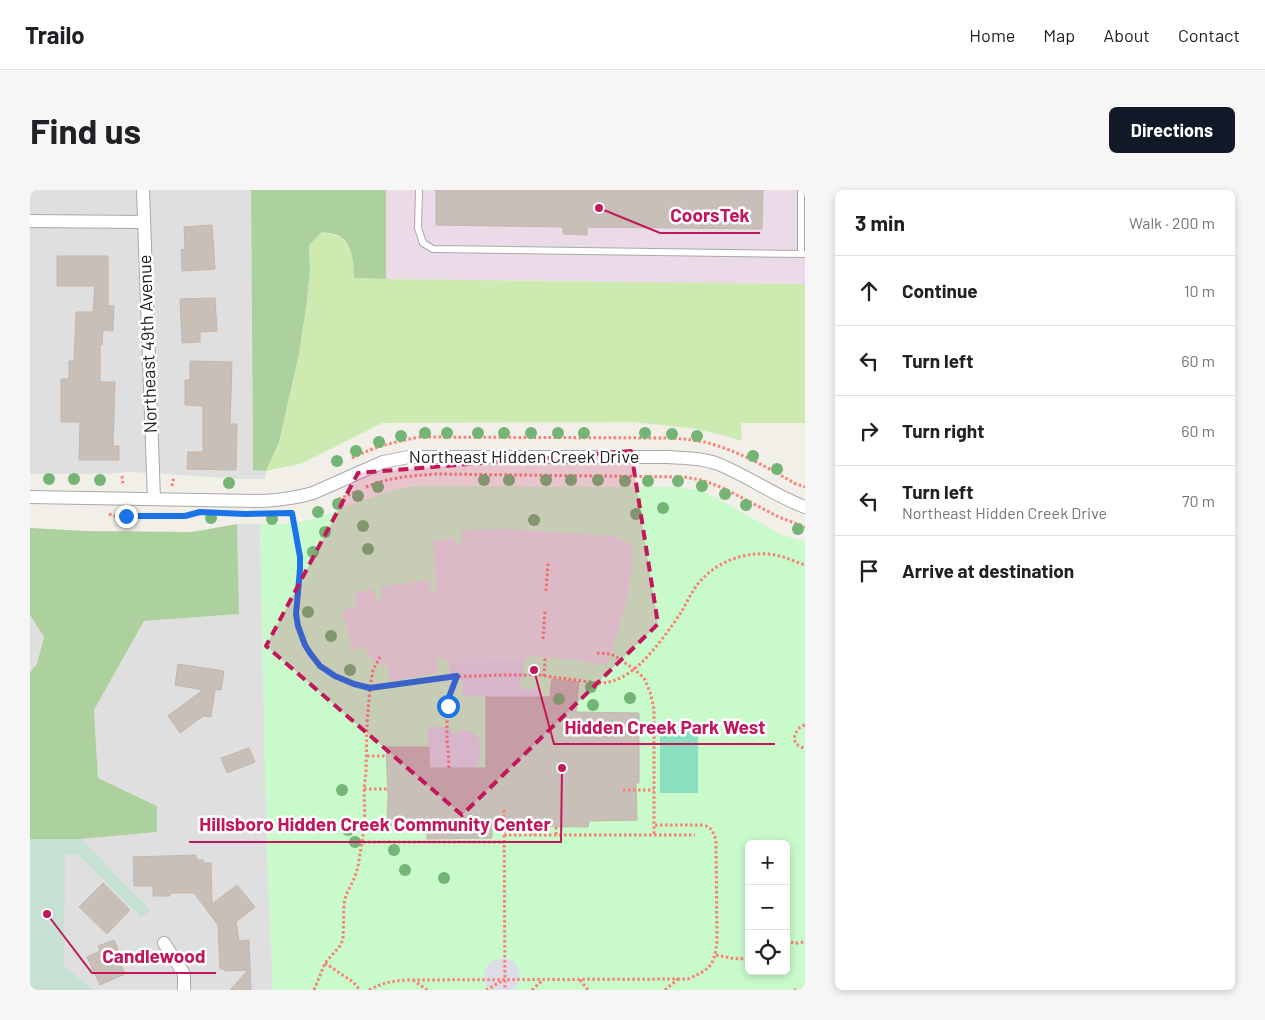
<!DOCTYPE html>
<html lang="en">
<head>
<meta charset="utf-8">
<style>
	:root { --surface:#fff; --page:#f6f6f6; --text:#202124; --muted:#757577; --line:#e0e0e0; --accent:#111827 }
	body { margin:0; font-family:Barlow,sans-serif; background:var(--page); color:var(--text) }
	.controls { position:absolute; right:15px; bottom:15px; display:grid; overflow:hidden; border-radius:8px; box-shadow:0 2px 8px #0003 }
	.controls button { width:45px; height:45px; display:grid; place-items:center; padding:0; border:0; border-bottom:1px solid var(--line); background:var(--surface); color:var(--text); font:25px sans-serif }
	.stop { position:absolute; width:15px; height:15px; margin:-11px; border:4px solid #1a73e8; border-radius:50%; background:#fff }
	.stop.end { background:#1a73e8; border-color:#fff; box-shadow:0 1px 5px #0008 }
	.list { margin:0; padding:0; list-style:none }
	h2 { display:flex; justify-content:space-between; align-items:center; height:65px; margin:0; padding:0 20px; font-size:21px }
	h2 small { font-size:16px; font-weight:400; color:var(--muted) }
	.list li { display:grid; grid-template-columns:32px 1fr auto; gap:15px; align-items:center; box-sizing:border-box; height:70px; padding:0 20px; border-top:1px solid var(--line) }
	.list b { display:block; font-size:19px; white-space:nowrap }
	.list p { margin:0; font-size:16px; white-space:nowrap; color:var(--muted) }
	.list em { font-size:16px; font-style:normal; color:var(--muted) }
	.icon { flex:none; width:28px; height:28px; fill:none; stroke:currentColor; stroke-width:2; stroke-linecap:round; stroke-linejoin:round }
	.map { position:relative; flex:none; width:775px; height:800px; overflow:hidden; border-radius:8px }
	header { display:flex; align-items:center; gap:30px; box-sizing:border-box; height:70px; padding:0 25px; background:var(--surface); border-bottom:1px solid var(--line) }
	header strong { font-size:24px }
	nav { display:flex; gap:28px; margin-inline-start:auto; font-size:18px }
	.intro { display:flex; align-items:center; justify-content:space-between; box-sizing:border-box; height:120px; padding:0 30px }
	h1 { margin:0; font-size:35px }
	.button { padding:12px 22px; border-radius:8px; background:var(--accent); color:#fff; font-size:18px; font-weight:700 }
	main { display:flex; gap:30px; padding:0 30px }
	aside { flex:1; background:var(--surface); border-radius:8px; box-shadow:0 2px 8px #0003 }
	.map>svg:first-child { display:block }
	.residential { fill:#e0dfdf }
	.industrial { fill:#ebdbe8 }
	.grass { fill:#cdebb0 }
	.forest { fill:#add19e }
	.wetland { fill:#c6e0d4 }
	.park { fill:#c8facc; fill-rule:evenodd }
	.pitch { fill:#88e0be }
	.parking { fill:#e2e2e2 }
	.plaza { fill:#dddde8 }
	.building { fill:#c7bfb8; stroke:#c4b6ab }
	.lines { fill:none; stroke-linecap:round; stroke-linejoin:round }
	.service-casing { stroke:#a9a9a9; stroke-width:8 }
	.minor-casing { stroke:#a9a9a9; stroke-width:14 }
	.path { stroke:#fa8072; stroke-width:3; stroke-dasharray:2.5 2.5; stroke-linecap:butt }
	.service { stroke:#fff; stroke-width:6 }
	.minor { stroke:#fff; stroke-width:12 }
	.tree { fill:#74b475 }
	.route { stroke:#1a73e8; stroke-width:6 }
	.marked { fill:#c2185b; fill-opacity:0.2; stroke:#c2185b; stroke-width:4; stroke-dasharray:10 6; stroke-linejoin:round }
	.labels { text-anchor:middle; stroke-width:5; stroke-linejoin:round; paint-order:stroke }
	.street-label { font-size:18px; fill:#222; stroke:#fff }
	.leader { fill:none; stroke:#c2185b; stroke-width:2 }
	.callout-dot { fill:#c2185b; stroke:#fff; stroke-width:2 }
	.callout-label { font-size:19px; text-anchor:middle; font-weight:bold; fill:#c2185b; stroke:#fff; stroke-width:5; stroke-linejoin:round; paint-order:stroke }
</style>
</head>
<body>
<header>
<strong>Trailo</strong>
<nav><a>Home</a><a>Map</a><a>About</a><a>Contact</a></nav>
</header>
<div class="intro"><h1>Find us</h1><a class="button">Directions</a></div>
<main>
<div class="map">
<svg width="775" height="800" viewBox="0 0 775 800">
	<rect width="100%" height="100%" fill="#f2efe9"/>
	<path class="residential" d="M0,0H221L223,279L236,281L235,289H211L120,283L96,282L80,284H0Z
		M207,334H230L236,608V636L243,800H64L34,776V664H47L111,727L121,721L51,649L127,642V616L68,588L64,520L114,431L208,424Z
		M0,425L14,447L7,474L0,482Z"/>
	<path class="industrial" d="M356,0H775V94L356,89Z"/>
	<path class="grass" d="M292,42L311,47L319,57L324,71L325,88L356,89L775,94V233H711L712,251L692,245L666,239L604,232L352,233L273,273L236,281L249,252L269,164L276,118L280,81L279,55Z"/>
	<path class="forest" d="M221,0H356V89L324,88C324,75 323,56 311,47C307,44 297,43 292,42L279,55L280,81L276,118L269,164L249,252L236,281L223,280Z
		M207,334L209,424L114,431L64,520L68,588L127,616V642L51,649H0V482L7,474L14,447L0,425V338L57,341L162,342Z"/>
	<path class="wetland" d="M0,649H51L121,721L111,727L47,664H35L34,776L64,800H0Z"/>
	<path class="park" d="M385,296L649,297L673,302L689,309L750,344L775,352V800H243L236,636L230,334C247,334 266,334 283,329C317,319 349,300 385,296ZM719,654H756V781H719Z"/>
	<path class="pitch" d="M630,541H668V603H630Z"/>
	<path class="parking" d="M478,339L584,346L599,353L603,364L598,404L587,445L577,475L537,469L498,466L494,472H457L419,474L415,468H409L407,470L408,483L361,491L358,477L346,472L337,465V457L322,460L321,454L318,455V453L321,452L318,441H315V440L317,439L315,428H312L311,426H314L313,420L327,417L324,403L344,399L347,412L353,410L350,397L398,390L402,404L406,403L403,350L424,348L426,354H432L431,340Z"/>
	<path class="plaza" d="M457,472H494V488H490V499H509V508L456,507V506H433L432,490H420L419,474Z
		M398,537H420L422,544L432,540H437L442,542L449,549L450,554V566L447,575L443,578H399Z
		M472,768L477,769L483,771L487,776L490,782L488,794L483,800H461L455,792L454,781L457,776L461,772Z"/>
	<path class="building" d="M406,0H733L732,39L557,37V45L533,44V37L406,35Z
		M182,35L185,79L152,81L151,60L155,59L154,37Z
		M27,66H78V116H84L83,141L73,140L72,155H70V192H85L83,256H89V270H49L50,232H31V189H39V171H44L46,122H63L65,96H27Z
		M185,108L187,141L170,142V152L152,153L150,109Z
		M160,171L202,172L200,234H207L206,280L157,279L158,262H173V216L155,215V190H160Z
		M148,474L194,481L191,500L185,499L181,527L173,526L150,543L138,526L173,500L145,495Z
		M522,489L549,492L546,522L609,523V593H606L607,630L559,631L558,637L462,636V648L397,649V635H357L358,605L356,557H399V578H456V507H520Z
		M219,558L225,572L197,583L191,568Z
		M166,665L167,670H173L174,673H181L182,714L207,695L225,717L206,732L209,751L219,750L221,800H200L218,780L195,781V779H190L188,735L164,703H140V706H123V696H104L103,667Z
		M73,693L100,720L77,744L49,717Z
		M84,750L91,766L88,768L95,784L70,795L57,767L70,761L68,756Z"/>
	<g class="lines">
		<defs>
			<path id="service" d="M389,0L388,38L393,53L403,59L775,64
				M771,63V0"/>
			<path id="minor" d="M113,0L124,309
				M0,31L113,32
				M0,307L233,311C250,310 266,308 283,303L353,272L379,267H638C655,268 672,268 688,274C718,286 745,306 775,317
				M134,753L154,784V800"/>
		</defs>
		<use href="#service" class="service-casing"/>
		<use href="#minor" class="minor-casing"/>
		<path class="path" d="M322,268C346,256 364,252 390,247L639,248C655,249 670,250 685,255C714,264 740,279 766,294L775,297
			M92,286L93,295
			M142,296L144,287
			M336,297C360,287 380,286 406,284L654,287L672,290L693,298L749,327L775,337
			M304,311L328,301
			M262,323L270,367V379L265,424L268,436L271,446L280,463L290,476L305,486L324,494L340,497L415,487L474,485H508L568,493C585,493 596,486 609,475C624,461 641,438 652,421C656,414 659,407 663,401C679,375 709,362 738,364C751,365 763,371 775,375
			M79,324L85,326L155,327L159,325
			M516,401L518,373
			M513,449L515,421
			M567,463L581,464L588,468L604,479L614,488L620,502L624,519V646
			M514,486L515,467
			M775,535C767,538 766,542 764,549L766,554L775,559
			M337,566H356
			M419,578L418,559L417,551V524L419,507L427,487
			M334,599H357
			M593,600H624
			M474,620L475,800
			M502,637V646
			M526,637V646
			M474,645H665
			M333,652H474
			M756,753C762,750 765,756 775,751
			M686,765C697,767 708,771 719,767
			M295,773L323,792L330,800
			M383,790L397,800
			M550,790L558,800
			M284,800L295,773L310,756L313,749L314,714L316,705L325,687L328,676L335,634L334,599L336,582L337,533L340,497L343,480L350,467
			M339,800C354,792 362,791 378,790L658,789C681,779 684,776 687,751L686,650C683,642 682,637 673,635H624
			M456,800L474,790
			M502,800L513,790
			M635,800L648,789
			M764,800H766"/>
		<use href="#service" class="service"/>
		<use href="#minor" class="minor"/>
	</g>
	<g class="tree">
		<circle cx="395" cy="243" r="6"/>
		<circle cx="417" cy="243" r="6"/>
		<circle cx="448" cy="243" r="6"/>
		<circle cx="474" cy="243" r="6"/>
		<circle cx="501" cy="243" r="6"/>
		<circle cx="528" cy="243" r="6"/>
		<circle cx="554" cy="243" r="6"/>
		<circle cx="615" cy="243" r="6"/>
		<circle cx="642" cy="244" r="6"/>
		<circle cx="371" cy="246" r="6"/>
		<circle cx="667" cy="246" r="6"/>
		<circle cx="349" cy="252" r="6"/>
		<circle cx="326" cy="261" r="6"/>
		<circle cx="723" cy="266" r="6"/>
		<circle cx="307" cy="271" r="6"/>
		<circle cx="747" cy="279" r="6"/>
		<circle cx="19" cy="289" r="6"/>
		<circle cx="44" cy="289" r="6"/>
		<circle cx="70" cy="290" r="6"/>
		<circle cx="454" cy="290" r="6"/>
		<circle cx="479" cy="290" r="6"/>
		<circle cx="516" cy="290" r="6"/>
		<circle cx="541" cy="290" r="6"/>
		<circle cx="568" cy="290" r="6"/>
		<circle cx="595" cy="291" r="6"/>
		<circle cx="618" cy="291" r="6"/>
		<circle cx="648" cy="291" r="6"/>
		<circle cx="199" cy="293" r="6"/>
		<circle cx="672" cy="296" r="6"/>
		<circle cx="348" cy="297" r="6"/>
		<circle cx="695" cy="304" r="6"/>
		<circle cx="328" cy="306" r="6"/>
		<circle cx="308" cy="314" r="6"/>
		<circle cx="716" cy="315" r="6"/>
		<circle cx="633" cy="318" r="6"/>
		<circle cx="288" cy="322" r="6"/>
		<circle cx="606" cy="324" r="6"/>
		<circle cx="181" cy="328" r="6"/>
		<circle cx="242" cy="329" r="6"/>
		<circle cx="504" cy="330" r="6"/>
		<circle cx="333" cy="336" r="6"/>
		<circle cx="768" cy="339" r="6"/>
		<circle cx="295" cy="342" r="6"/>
		<circle cx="338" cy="359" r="6"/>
		<circle cx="283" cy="362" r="6"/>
		<circle cx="278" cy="422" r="6"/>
		<circle cx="301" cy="446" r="6"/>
		<circle cx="320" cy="480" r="6"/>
		<circle cx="561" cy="497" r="6"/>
		<circle cx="600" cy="508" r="6"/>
		<circle cx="529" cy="509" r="6"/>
		<circle cx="563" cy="515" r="6"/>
		<circle cx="312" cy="600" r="6"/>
		<circle cx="318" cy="640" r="6"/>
		<circle cx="325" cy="652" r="6"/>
		<circle cx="364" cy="660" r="6"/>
		<circle cx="375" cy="680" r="6"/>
		<circle cx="414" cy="688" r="6"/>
	</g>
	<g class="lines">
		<path class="route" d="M96,326H155L170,322L215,324L262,323L270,367V379L266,424L268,436L275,455L280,463L290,476L305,486L324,494L340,498L427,486L419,507L418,516"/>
	</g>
	<path class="marked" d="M601,261L628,434L432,625L236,456L328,283Z"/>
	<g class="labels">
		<g class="street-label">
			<text transform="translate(118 154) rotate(-92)" y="6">Northeast 49th Avenue</text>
			<text x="494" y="273">Northeast Hidden Creek Drive</text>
		</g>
	</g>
	<path class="leader" d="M569 18L630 43H730M504 480L524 554H745M532 578L531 652H159M17 724L62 783H186"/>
	<g class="callout-dot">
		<circle cx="569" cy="18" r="5"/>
		<circle cx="504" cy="480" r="5"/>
		<circle cx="532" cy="578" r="5"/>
		<circle cx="17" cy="724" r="5"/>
	</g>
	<g class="callout-label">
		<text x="680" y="32">CoorsTek</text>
		<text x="635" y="544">Hidden Creek Park West</text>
		<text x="345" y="641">Hillsboro Hidden Creek Community Center</text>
		<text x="124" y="773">Candlewood</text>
	</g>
</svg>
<div class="controls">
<button>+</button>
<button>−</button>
<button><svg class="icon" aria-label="locate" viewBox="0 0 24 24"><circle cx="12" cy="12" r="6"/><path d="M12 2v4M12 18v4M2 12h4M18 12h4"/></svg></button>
</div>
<div class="stop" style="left:418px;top:516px"></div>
<div class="stop end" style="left:96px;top:326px"></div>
</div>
<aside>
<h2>3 min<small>Walk · 200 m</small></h2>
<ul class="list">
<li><svg class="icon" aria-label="ahead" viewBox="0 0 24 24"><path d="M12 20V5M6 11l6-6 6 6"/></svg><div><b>Continue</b></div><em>10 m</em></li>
<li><svg class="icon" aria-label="left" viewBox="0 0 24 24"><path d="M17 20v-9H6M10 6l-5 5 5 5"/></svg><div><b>Turn left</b></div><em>60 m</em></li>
<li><svg class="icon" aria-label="right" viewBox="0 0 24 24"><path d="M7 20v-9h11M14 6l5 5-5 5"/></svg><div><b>Turn right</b></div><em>60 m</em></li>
<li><svg class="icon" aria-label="left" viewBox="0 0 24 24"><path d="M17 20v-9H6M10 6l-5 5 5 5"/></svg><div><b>Turn left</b><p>Northeast Hidden Creek Drive</p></div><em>70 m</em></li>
<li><svg class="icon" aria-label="arrive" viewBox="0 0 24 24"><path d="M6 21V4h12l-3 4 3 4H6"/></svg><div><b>Arrive at destination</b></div></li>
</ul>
</aside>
</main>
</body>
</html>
